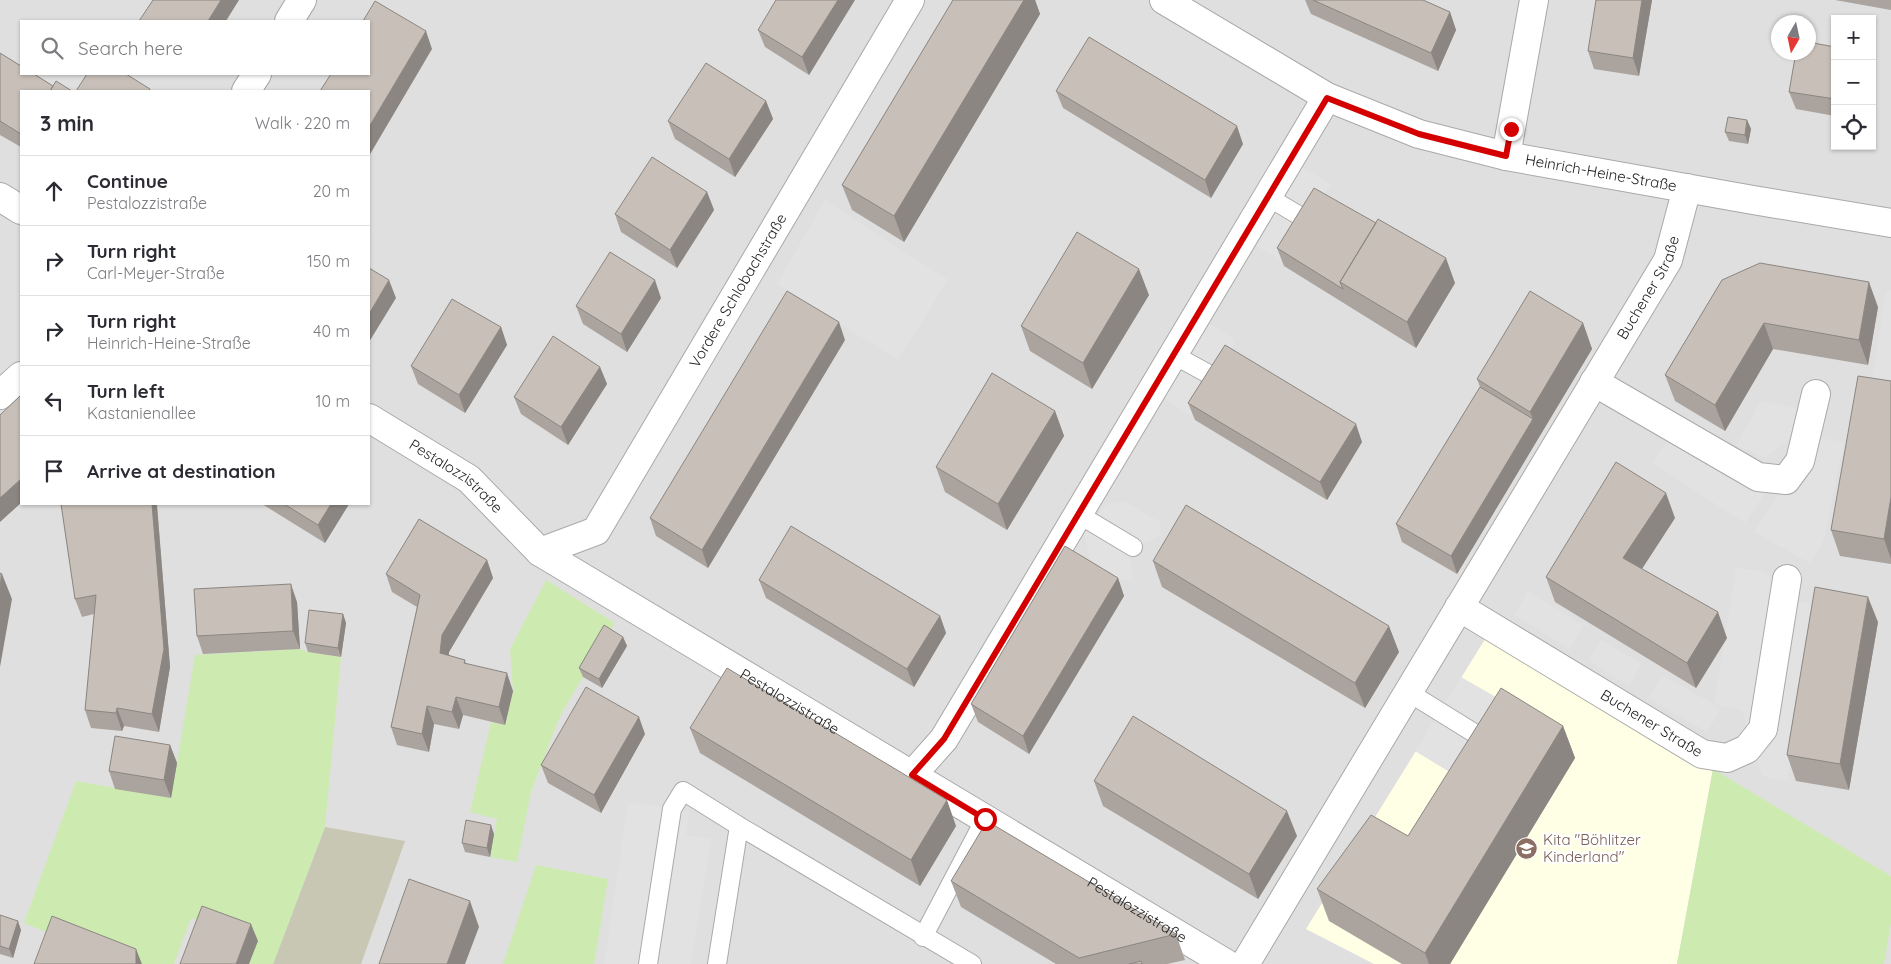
<!DOCTYPE html>
<html lang="en">
<head>
<meta charset="utf-8">
<style>
	:root { --surface:#fff; --page:#f2f2f3; --text:#2b2b33; --muted:#7c7c81; --line:#e1e1e2 }
	body { margin:0; font-family:Quicksand,sans-serif; background:var(--page); color:var(--text) }
	.controls { position:absolute; right:15px; top:15px; display:grid; overflow:hidden; border-radius:0px; box-shadow:0 1px 4px #0004 }
	.controls button { width:45px; height:45px; display:grid; place-items:center; padding:0; border:0; border-bottom:1px solid var(--line); background:var(--surface); color:var(--text); font:25px sans-serif }
	.compass { position:absolute; left:1771px; top:15px; width:45px; height:45px; border-radius:50%; background:var(--surface); box-shadow:0 1px 4px #0004; rotate:189deg }
	.stop { position:absolute; width:15px; height:15px; margin:-11px; border:4px solid #d40000; border-radius:50%; background:#fff }
	.stop.end { background:#d40000; border-color:#fff; box-shadow:0 1px 5px #0008 }
	.list { margin:0; padding:0; list-style:none }
	h2 { display:flex; justify-content:space-between; align-items:center; height:65px; margin:0; padding:0 20px; font-size:21px }
	h2 small { font-size:16px; font-weight:400; color:var(--muted) }
	.list li { display:grid; grid-template-columns:32px 1fr auto; gap:15px; align-items:center; box-sizing:border-box; height:70px; padding:0 20px; border-top:1px solid var(--line) }
	.list b { display:block; font-size:19px; white-space:nowrap }
	.list p { margin:0; font-size:16px; white-space:nowrap; color:var(--muted) }
	.list em { font-size:16px; font-style:normal; color:var(--muted) }
	.icon { flex:none; width:28px; height:28px; fill:none; stroke:currentColor; stroke-width:2; stroke-linecap:round; stroke-linejoin:round }
	.map { position:relative; flex:none; width:1891px; height:964px; overflow:hidden }
	.search { position:absolute; background:var(--surface); box-shadow:0 1px 4px #0004; left:20px; top:20px; width:350px; height:55px; display:flex; align-items:center; gap:12px; box-sizing:border-box; padding:0 18px; border-radius:0px; color:var(--muted); font-size:19px }
	.panel { position:absolute; background:var(--surface); box-shadow:0 1px 4px #0004; left:20px; top:90px; width:350px; height:415px; border-radius:0px }
	.map>svg:first-child { display:block }
	.residential { fill:#e0dfdf; fill-rule:evenodd }
	.education { fill:#ffffe5 }
	.construction { fill:#c7c7b4 }
	.grass { fill:#cdebb0 }
	.parking { fill:#e2e2e2 }
	.lines { fill:none; stroke-linecap:round; stroke-linejoin:round }
	.service-casing { stroke:#a9a9a9; stroke-width:20 }
	.minor-casing { stroke:#a9a9a9; stroke-width:30 }
	.service { stroke:#fff; stroke-width:18 }
	.minor { stroke:#fff; stroke-width:28 }
	.wall { fill:#aba49e }
	.shaded-wall { fill:#8b8681 }
	.building { fill:#c7bfb8; stroke:#8b8681 }
	.route { stroke:#d40000; stroke-width:6 }
	.labels { text-anchor:middle; stroke-width:4; stroke-linejoin:round; paint-order:stroke }
	.street-label { font-size:15px; fill:#222; stroke:#fff }
	.education-label { font-size:15px; fill:#785e54; stroke:#fff; text-anchor:start }
</style>
</head>
<body>
<div class="map">
<svg width="1891" height="964" viewBox="0 0 1891 964">
	<rect width="100%" height="100%" fill="#f2efe9"/>
	<path class="residential" d="M0,0H1891V964H0ZM1835,19H1872V146H1835ZM21,21H369V74H21ZM1778,22H1808V52H1778ZM21,91H369V504H21Z"/>
	<path class="education" d="M1487,636L1713,769L1677,964H1374L1306,929Z"/>
	<path class="construction" d="M325,827L405,841L361,964H273Z"/>
	<path class="grass" d="M546,580L615,623L560,716L531,792L517,862L490,857L497,819L470,812L491,722L505,725L506,721L513,691L510,649Z
		M300,649L308,652L341,657L325,827L273,964H249L208,923L191,918L174,964H137L58,937L24,923L76,781L171,798L195,655Z
		M1713,769L1891,876V922L1884,964H1677Z
		M536,865L608,879L594,964H503Z"/>
	<path class="parking" d="M1298,165L1331,184L1283,261L1252,244Z
		M825,200L948,280L898,360L777,284Z
		M1886,290L1891,291V381L1872,378Z
		M1205,321L1236,340L1191,416L1161,396Z
		M1761,401L1797,408L1791,439L1765,458L1736,445Z
		M1670,436L1764,494L1745,523L1652,463Z
		M1816,437L1844,442L1824,540L1810,563L1754,532Z
		M1124,501L1160,522L1161,536L1127,550L1134,579L1120,580L1091,562L1083,530L1106,505Z
		M1736,568L1765,572L1792,601L1818,605L1787,782L1762,776L1742,710L1714,704L1721,709L1707,732L1648,698L1662,675L1714,704Z
		M1528,591L1583,625L1570,649L1514,615Z
		M1601,640L1642,664L1629,686L1588,660Z
		M1461,677L1515,708L1469,784L1415,751Z
		M628,802L689,811L686,835L711,839L691,964H604Z"/>
	<g class="lines">
		<defs>
			<path id="service" d="M1268,197L1305,219
				M1174,355L1214,377
				M1078,514L1133,547
				M1408,692L1487,741
				M923,937L985,819
				M648,964L672,809L683,791L739,826L972,964
				M717,964L739,826"/>
			<g id="minor">
				<path id="s1" d="M1164,0L1327,97L1419,134L1506,156L1753,200L1891,223"/>
				<path d="M289,21L302,0"/>
				<path d="M246,91L257,74"/>
				<path d="M1506,156L1534,0"/>
				<path d="M0,197L21,210"/>
				<path d="M1594,382L1758,477L1786,480L1800,461L1816,394"/>
				<path d="M0,395L21,376"/>
				<path id="s2" d="M369,418L469,479L540,552L1227,964"/>
				<path id="s3" d="M540,552L596,531L910,0"/>
				<path id="s4" d="M1459,607L1702,754L1727,758L1747,749L1763,729L1787,579"/>
				<path d="M912,775L944,739L1327,97"/>
				<path id="s5" d="M1245,964L1668,260L1687,188"/>
			</g>
		</defs>
		<use href="#service" class="service-casing"/>
		<use href="#minor" class="minor-casing"/>
		<use href="#service" class="service"/>
		<use href="#minor" class="minor"/>
	</g>
	<path class="wall" d="M953,0H1035L1040,14L904,242L852,210L842,185Z
		M1305,0H1423L1450,12L1456,30L1438,71L1311,14Z
		M1596,0H1652L1639,76L1594,69L1588,51Z
		M1835,0H1891V10Z
		M852,4L809,75L765,47L758,30Z
		M1835,47V116L1796,109L1789,92Z
		M0,53L53,86L72,91H21V147L0,135Z
		M1056,91L1243,144L1211,198L1063,108Z
		M766,101L773,119L735,177L675,139L668,121Z
		M1747,120L1751,129L1748,144L1729,141L1725,132Z
		M707,192L714,210L677,268L621,232L615,214Z
		M1376,223L1455,283L1416,348L1284,266L1277,248Z
		M1722,280L1878,307L1868,365L1773,349L1725,431L1675,401L1665,375Z
		M1149,295L1092,389L1030,351L1021,326Z
		M661,298L627,352L583,324L576,306Z
		M1583,323L1592,349L1457,574L1402,542L1396,524L1480,387L1477,379Z
		M501,327L507,345L465,413L418,384L411,366Z
		M845,340L708,568L656,536L650,518Z
		M600,367L607,384L568,445L521,414L514,397Z
		M1891,381V564L1840,556L1831,530Z
		M1188,403L1362,442L1327,500L1195,420Z
		M1055,411L1064,436L1007,530L945,492L936,467Z
		M61,504H157L170,667L159,732L124,726L122,731L91,728L85,710L94,614L82,617L75,599Z
		M262,504H349L325,543Z
		M1675,518L1642,569L1727,638L1696,688L1555,602L1546,577Z
		M487,560L493,578L449,652V655L465,660L466,664L513,691L505,725L463,715L459,729L434,724L429,752L397,745L391,727L417,607L392,592L386,574Z
		M1153,561L1399,652L1365,708L1162,587Z
		M1118,578L1124,596L1029,754L978,722L971,704Z
		M759,580L940,616L946,633L914,687L766,598Z
		M297,602L300,649L203,654L197,636Z
		M343,614L346,623L341,657L308,652L305,643Z
		M1878,622L1849,790L1796,781L1787,755Z
		M623,637L627,646L602,688L583,677L579,668Z
		M1563,726L1575,758L1450,964H1402L1329,921L1317,889L1408,836Z
		M690,728L956,826L920,886L700,753Z
		M645,734L601,813L548,783L541,765Z
		M170,745L177,763L171,798L115,789L109,771Z
		M1094,781L1297,836L1258,899L1103,806Z
		M494,834L490,857L465,852L462,843Z
		M951,881L1176,934L1185,960L1167,964H1056L961,907Z
		M0,915L21,930L13,958L0,954Z"/>
	<path class="shaded-wall" d="M221,0H239L226,21H208Z
		M838,0H855L809,75L802,57Z
		M1024,0H1035L1040,14L904,242L894,216Z
		M1642,0H1652L1639,76L1633,58Z
		M1450,12L1456,30L1438,71L1431,53Z
		M426,31L432,49L369,156V127Z
		M766,101L773,119L735,177L729,159Z
		M1747,120L1751,129L1748,144L1745,135Z
		M1237,126L1243,144L1211,198L1205,180Z
		M707,192L714,210L677,268L670,250Z
		M1446,258L1455,283L1416,348L1407,322Z
		M1139,269L1149,295L1092,389L1083,363Z
		M389,280L396,298L369,342V314Z
		M655,280L661,298L627,352L621,334Z
		M1869,282L1878,307L1868,365L1859,340Z
		M839,322L845,340L708,568L702,550Z
		M1583,323L1592,349L1457,574L1451,556L1533,419L1530,412Z
		M1764,323L1773,349L1725,431L1715,405Z
		M501,327L507,345L465,413L459,395Z
		M600,367L607,384L568,445L561,427Z
		M1055,411L1064,436L1007,530L998,504Z
		M1356,424L1362,442L1327,500L1320,482Z
		M21,479V503L0,522V498Z
		M1666,493L1675,518L1632,584L1623,558Z
		M1891,497V559L1884,539Z
		M152,504H156L157,507L170,667L159,732L152,714Z
		M331,504H349L325,543L318,525Z
		M487,560L493,578L449,652L447,671L440,653L442,635Z
		M2,574L12,599L0,667V587Z
		M1118,578L1124,596L1029,754L1023,736Z
		M291,584L297,602L300,649L293,631Z
		M1868,597L1878,622L1849,790L1840,764Z
		M1718,612L1727,638L1696,688L1687,663Z
		M343,614L346,623L341,657L338,648Z
		M940,616L946,633L914,687L907,669Z
		M1389,626L1399,652L1365,708L1355,683Z
		M623,637L627,646L602,688L599,679Z
		M507,673L513,691L505,725L499,707Z
		M456,697L463,715L459,729L452,712Z
		M427,706L434,724L429,752L422,734Z
		M117,708L124,726L122,731L116,713Z
		M639,717L645,734L601,813L594,795Z
		M1563,726L1575,758L1450,964H1429L1425,953Z
		M170,745L177,763L171,798L164,780Z
		M947,800L956,826L920,886L911,860Z
		M1287,811L1297,836L1258,899L1249,874Z
		M491,825L494,834L490,857L487,848Z
		M470,901L479,927L465,964H447Z
		M18,921L21,930L13,958L9,949Z
		M251,924L258,941L249,964H236Z
		M136,949L142,964H136Z"/>
	<path class="building" d="M153,0H221L208,21H139Z
		M776,0H838L802,57L758,30Z
		M953,0H1024L894,216L842,185Z
		M1313,0H1423L1450,12L1431,53Z
		M1596,0H1642L1633,58L1588,51Z
		M375,1L426,31L369,127V91H320L331,74H369V21H363Z
		M1089,37L1237,126L1205,180L1056,91Z
		M1808,42L1835,47V99L1789,92L1796,52H1808Z
		M0,53L21,66V74H34L53,86L50,91H21V134L0,121Z
		M706,63L766,101L729,159L668,121Z
		M87,74H126L150,89L149,91H76Z
		M56,81L72,91H50Z
		M1728,117L1747,120L1745,135L1725,132Z
		M652,157L707,192L670,250L615,214Z
		M1314,188L1376,223L1340,282L1343,289L1277,248Z
		M1378,219L1446,258L1407,322L1340,282Z
		M1077,232L1139,269L1083,363L1021,326Z
		M610,252L655,280L621,334L576,306Z
		M1760,263L1869,282L1859,340L1764,323L1715,405L1665,375L1722,280Z
		M369,268L389,280L369,314Z
		M787,291L839,322L702,550L650,518Z
		M1530,291L1583,323L1530,412L1477,379Z
		M452,299L501,327L459,395L411,366Z
		M553,336L600,367L561,427L514,397Z
		M1225,345L1356,424L1320,482L1188,403Z
		M992,373L1055,411L998,504L936,467Z
		M1858,376L1891,381V497L1884,539L1831,530Z
		M1480,387L1533,419L1451,556L1396,524Z
		M21,395V479L0,498V415Z
		M1616,462L1666,493L1623,558L1718,612L1687,663L1546,577Z
		M61,504H152L164,649L152,714L117,708L116,713L85,710L96,595L75,599Z
		M284,504H331L318,525Z
		M1186,505L1389,626L1355,683L1153,561Z
		M419,519L487,560L442,635L440,653L465,660L464,663L507,673L499,707L456,697L452,712L427,706L422,734L391,727L420,595L386,574Z
		M791,526L940,616L907,669L759,580Z
		M1065,546L1118,578L1023,736L971,704Z
		M0,573L2,574L0,587Z
		M291,584L293,631L197,636L194,589Z
		M1815,587L1868,597L1840,764L1787,755Z
		M309,610L343,614L338,648L305,643Z
		M604,625L623,637L599,679L579,668Z
		M727,668L947,800L911,860L690,728Z
		M586,687L639,717L594,795L541,765Z
		M1501,688L1563,726L1425,953L1317,889L1371,815L1408,836Z
		M1133,716L1287,811L1249,874L1094,781Z
		M115,736L170,745L164,780L109,771Z
		M466,820L491,825L487,848L462,843Z
		M987,821L1176,934L1079,958L951,881Z
		M409,879L470,901L447,964H379Z
		M202,906L251,924L236,964H180Z
		M0,915L18,921L9,949L0,946Z
		M52,916L136,949V964H34Z
		M1141,961L1142,964H1129Z"/>
	<g class="lines">
		<path class="route" d="M985,819L912,775L944,739L1327,98L1419,134L1506,156L1511,129"/>
	</g>
	<defs>
		<symbol id="school-disc" viewBox="-11 -11 22 22"><circle r="9.5" fill="#8d6e63" stroke="#fff"/><path d="M0-5L7-2L0 1L-7-2ZM-4 1L0 2.5L4 1V4Q0 6-4 4Z" fill="#fff"/></symbol>
	</defs>
	<g fill-rule="evenodd">
		<use href="#school-disc" x="1514" y="836" width="25" height="25"/>
	</g>
	<g class="labels">
		<g class="street-label">
			<text dy="5" stroke="none"><textPath href="#s1" startOffset="475">Heinrich-Heine-Straße</textPath></text>
			<text dy="5" stroke="none"><textPath href="#s5" startOffset="788">Buchener Straße</textPath></text>
			<text dy="5" stroke="none"><textPath href="#s3" startOffset="339">Vordere Schlobachstraße</textPath></text>
			<text dy="5" stroke="none"><textPath href="#s2" startOffset="105">Pestalozzistraße</textPath></text>
			<text dy="5" stroke="none"><textPath href="#s2" startOffset="510">Pestalozzistraße</textPath></text>
			<text dy="5" stroke="none"><textPath href="#s4" startOffset="225">Buchener Straße</textPath></text>
			<text dy="5" stroke="none"><textPath href="#s2" startOffset="915">Pestalozzistraße</textPath></text>
		</g>
		<g class="education-label">
			<text x="1543" y="845">Kita "Böhlitzer<tspan x="1543" dy="17">Kinderland"</tspan></text>
		</g>
	</g>
</svg>
<div class="controls">
<button>+</button>
<button>−</button>
<button><svg class="icon" aria-label="locate" viewBox="0 0 24 24"><circle cx="12" cy="12" r="6"/><path d="M12 2v4M12 18v4M2 12h4M18 12h4"/></svg></button>
</div>
<svg class="compass" viewBox="-18 -18 36 36"><path d="M0-13l5 13h-10z" fill="#e53935"/><path d="M0 13l5-13h-10z" fill="#7c7c81"/></svg>
<div class="stop" style="left:985px;top:819px"></div>
<div class="stop end" style="left:1511px;top:129px"></div>
<div class="search"><svg class="icon" aria-label="search" viewBox="0 0 24 24"><circle cx="10" cy="10" r="6"/><path d="M15 15l6 6"/></svg>Search here</div>
<section class="panel">
<h2>3 min<small>Walk · 220 m</small></h2>
<ul class="list">
<li><svg class="icon" aria-label="ahead" viewBox="0 0 24 24"><path d="M12 20V5M6 11l6-6 6 6"/></svg><div><b>Continue</b><p>Pestalozzistraße</p></div><em>20 m</em></li>
<li><svg class="icon" aria-label="right" viewBox="0 0 24 24"><path d="M7 20v-9h11M14 6l5 5-5 5"/></svg><div><b>Turn right</b><p>Carl-Meyer-Straße</p></div><em>150 m</em></li>
<li><svg class="icon" aria-label="right" viewBox="0 0 24 24"><path d="M7 20v-9h11M14 6l5 5-5 5"/></svg><div><b>Turn right</b><p>Heinrich-Heine-Straße</p></div><em>40 m</em></li>
<li><svg class="icon" aria-label="left" viewBox="0 0 24 24"><path d="M17 20v-9H6M10 6l-5 5 5 5"/></svg><div><b>Turn left</b><p>Kastanienallee</p></div><em>10 m</em></li>
<li><svg class="icon" aria-label="arrive" viewBox="0 0 24 24"><path d="M6 21V4h12l-3 4 3 4H6"/></svg><div><b>Arrive at destination</b></div></li>
</ul>
</section>
</div>
</body>
</html>
